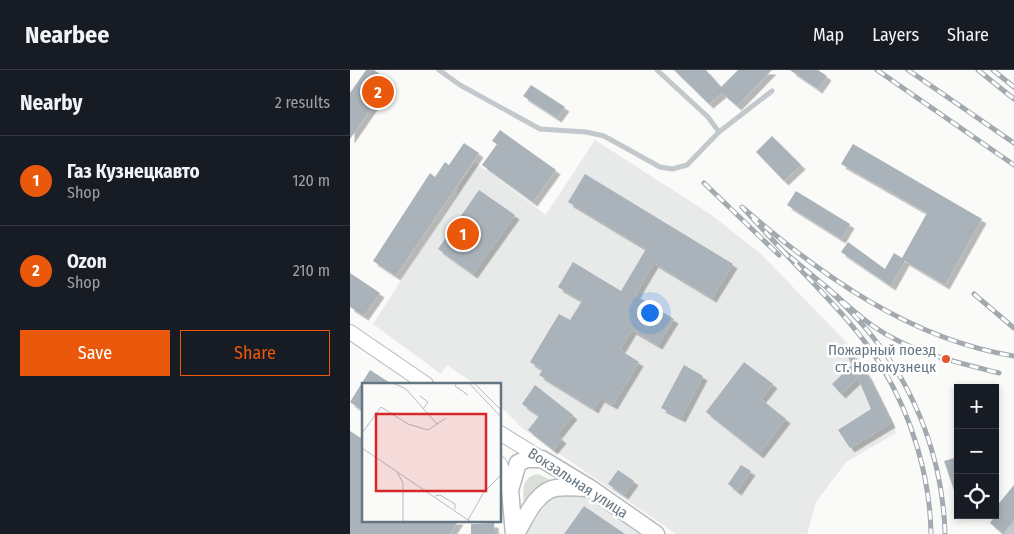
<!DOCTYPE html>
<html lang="en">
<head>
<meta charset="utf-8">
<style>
	:root { --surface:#171b24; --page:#242831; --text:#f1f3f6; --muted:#9ea1a6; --line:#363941; --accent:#ea580c }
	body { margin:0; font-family:"Fira Sans Condensed",sans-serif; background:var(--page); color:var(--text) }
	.controls { position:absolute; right:15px; bottom:15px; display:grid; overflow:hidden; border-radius:0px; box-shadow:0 2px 8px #0003 }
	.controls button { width:45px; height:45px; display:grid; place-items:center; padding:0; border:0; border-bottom:1px solid var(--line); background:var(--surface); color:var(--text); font:25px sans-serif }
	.you { position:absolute; left:299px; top:242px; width:18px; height:18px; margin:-12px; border:4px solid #fff; border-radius:50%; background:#1a73e8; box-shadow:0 0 0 8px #1a73e833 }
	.badge { display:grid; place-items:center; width:32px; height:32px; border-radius:50%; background:var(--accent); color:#fff; font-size:16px; font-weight:700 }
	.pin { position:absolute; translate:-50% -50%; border:2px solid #fff; box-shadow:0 1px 5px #0006 }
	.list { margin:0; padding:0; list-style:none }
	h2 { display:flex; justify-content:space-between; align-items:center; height:65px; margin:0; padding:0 20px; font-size:21px }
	h2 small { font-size:16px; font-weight:400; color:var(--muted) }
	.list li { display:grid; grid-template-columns:32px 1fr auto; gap:15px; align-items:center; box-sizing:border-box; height:90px; padding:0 20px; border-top:1px solid var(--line) }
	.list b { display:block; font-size:19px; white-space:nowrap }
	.list p { margin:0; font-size:16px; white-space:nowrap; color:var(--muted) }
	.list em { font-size:16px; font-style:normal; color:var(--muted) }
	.actions { display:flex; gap:10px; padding:15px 20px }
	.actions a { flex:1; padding:11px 0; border:1px solid var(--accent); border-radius:0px; text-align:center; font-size:18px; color:var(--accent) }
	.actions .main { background:var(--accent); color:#fff }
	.icon { flex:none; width:28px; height:28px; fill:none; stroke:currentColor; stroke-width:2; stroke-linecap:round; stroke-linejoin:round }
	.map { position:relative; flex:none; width:664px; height:464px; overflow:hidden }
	header { display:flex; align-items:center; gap:30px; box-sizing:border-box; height:70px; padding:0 25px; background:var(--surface); border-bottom:1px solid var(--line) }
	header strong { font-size:24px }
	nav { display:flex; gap:28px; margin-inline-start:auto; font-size:18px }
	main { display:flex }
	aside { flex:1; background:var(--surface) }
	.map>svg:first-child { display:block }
	.built { fill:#e8e9e9 }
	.green { fill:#dadfd7 }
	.building { fill:#aab3b9; filter:url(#shadow) }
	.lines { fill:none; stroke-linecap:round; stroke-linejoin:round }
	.secondary-casing { stroke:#b3babf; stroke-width:16 }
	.primary-casing { stroke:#b5babe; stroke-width:19 }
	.lane { stroke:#c3c8cc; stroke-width:5 }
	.street { stroke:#c3c8cc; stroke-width:10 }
	.secondary { stroke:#fff; stroke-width:14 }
	.primary { stroke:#fff; stroke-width:16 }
	.rail-casing { stroke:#a2aab0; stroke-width:5 }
	.rail { stroke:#fff; stroke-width:3; stroke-dasharray:9; stroke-linecap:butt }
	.poi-dot { fill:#e4572e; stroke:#fff; stroke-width:2 }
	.labels { text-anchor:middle; stroke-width:5; stroke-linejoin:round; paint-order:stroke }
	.poi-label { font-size:15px; fill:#657683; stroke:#fff; text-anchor:end }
	.street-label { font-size:15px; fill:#657683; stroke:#fff }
	.inset-road { fill:none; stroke:#b5bdc2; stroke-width:1 }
	.view { fill:#d62828; fill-opacity:0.15; stroke:#d62828; stroke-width:2.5 }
	.inset-edge { fill:none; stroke:#657683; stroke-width:2.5 }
</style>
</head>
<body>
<header>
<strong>Nearbee</strong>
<nav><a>Map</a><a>Layers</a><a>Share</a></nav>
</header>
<main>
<aside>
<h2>Nearby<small>2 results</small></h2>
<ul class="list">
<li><span class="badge">1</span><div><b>Газ Кузнецкавто</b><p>Shop</p></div><em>120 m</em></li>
<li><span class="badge">2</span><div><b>Ozon</b><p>Shop</p></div><em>210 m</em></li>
</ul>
<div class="actions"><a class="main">Save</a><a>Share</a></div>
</aside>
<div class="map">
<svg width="664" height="464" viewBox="0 0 664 464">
	<defs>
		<filter id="shadow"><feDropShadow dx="4.5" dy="4.5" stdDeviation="0" flood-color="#0004"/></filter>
	</defs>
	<rect width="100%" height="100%" fill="#fafaf8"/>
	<path class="built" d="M245,70L360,144L410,183L497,273L515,294L543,352L546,363L496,392L466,432L457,464H326L172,358L150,336V314H125L97,295Z
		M125,92L196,145L91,304L23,254L107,124L108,117Z
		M232,424L289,464H178V461L201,426Z"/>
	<path class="green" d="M188,404L205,412L174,434C173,420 171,407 188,404Z"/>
	<path class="building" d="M16,0H24L40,11L0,69V23Z
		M324,0H356L371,17L388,0H422L387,36L372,23L359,34Z
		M440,0H468L477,6L468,19Z
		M181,15L215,37L207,48L173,26Z
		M150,60L206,100L183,132L132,95L147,74L142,71Z
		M422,66L451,95L434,111L406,82Z
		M114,73L129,83L46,206L23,191L80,103L85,107L95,92L99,95Z
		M503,74L632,149L595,215L555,191L541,216L491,182L498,172L535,199L544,183L552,188L577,143L491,94Z
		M235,104L383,194L362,228L304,193L285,225L324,249L308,275L282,260L270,280L289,292L263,335L250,328L244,339L189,305L193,300L180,292L209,244L220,250L232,231L208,217L223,192L271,221L296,179L218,132Z
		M129,120L165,145L123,204L88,179Z
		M446,121L500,154L491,169L437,135Z
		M0,203L30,223L14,246L0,237Z
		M501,283L517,305L541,353L500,378L488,360L521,339L508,308L491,324L482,314L502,295L497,285Z
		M394,292L423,314L411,329L436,349L409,384L356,342Z
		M334,295L353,306L331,348L311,338Z
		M20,300L42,314H14V342L0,332Z
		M185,315L223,345L207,365L212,369L203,380L178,360L189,346L172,334Z
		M0,361L14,370V450H109L100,464H0Z
		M608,387V426H606L594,391Z
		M391,395L401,401L387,421L378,414Z
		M268,400L284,411L274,425L258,414Z
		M664,415V450L653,464L640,453L645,446V438Z
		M234,436L275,464H214Z
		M144,453L145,464H121V454Z"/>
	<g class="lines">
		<defs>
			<path id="secondary" d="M0,262L76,314
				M150,363L192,389
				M150,394L160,420"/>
			<path id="primary" d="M164,464L160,420L168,393L177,389H192L240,418L306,464
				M166,464C175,449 186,421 206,418C216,416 228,418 238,418"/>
		</defs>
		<use href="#secondary" class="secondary-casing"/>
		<use href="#primary" class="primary-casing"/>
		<path class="lane" d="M89,0L110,15L190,59L236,62L254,66L310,97L322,99L337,95L369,62L422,21
			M307,0L358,47L369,62"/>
		<path class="street" d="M660,464L664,459"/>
		<use href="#secondary" class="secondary"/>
		<use href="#primary" class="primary"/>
		<defs>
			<path id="rail" d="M527,0L664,95
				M558,0L664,73
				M628,0L664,29
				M643,0L664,17
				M354,113L429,185
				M433,181L392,137C471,205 559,269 664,286
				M475,216L433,181C467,218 506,254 532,297C562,347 580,406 581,464
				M624,224L664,258
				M595,463C593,392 567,321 522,266C508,248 491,232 475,216C491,229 506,244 523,256C560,282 605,292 649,303"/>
		</defs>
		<use href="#rail" class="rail-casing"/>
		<use href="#rail" class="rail"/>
	</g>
	<circle class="poi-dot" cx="596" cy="289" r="5"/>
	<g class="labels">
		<g class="poi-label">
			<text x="586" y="285">Пожарный поезд<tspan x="586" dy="17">ст. Новокузнецк</tspan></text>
		</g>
		<g class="street-label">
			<text transform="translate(228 413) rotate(33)" y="5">Вокзальная улица</text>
		</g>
	</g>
	<g transform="translate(12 313)">
		<rect width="139" height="139" fill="#fafaf8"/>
		<path class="inset-road" d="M31,0L44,6L75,41M95,0L93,3L106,12M107,0L139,34M112,0L139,27M58,13L66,19L61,26M0,50L19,24L46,41L66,47L84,35M0,65L109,139M35,89L41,100V139M73,113L78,112L93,121V126M106,137L122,109L139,92"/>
		<path class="view" d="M14,31H124V108H14Z"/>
		<rect width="139" height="139" class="inset-edge"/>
	</g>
</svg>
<div class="controls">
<button>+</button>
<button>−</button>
<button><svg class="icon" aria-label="locate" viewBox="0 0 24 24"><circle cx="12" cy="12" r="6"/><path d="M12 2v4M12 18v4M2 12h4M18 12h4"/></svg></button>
</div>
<div class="you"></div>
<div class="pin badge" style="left:113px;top:164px">1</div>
<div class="pin badge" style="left:28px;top:22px">2</div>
</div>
</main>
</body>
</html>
